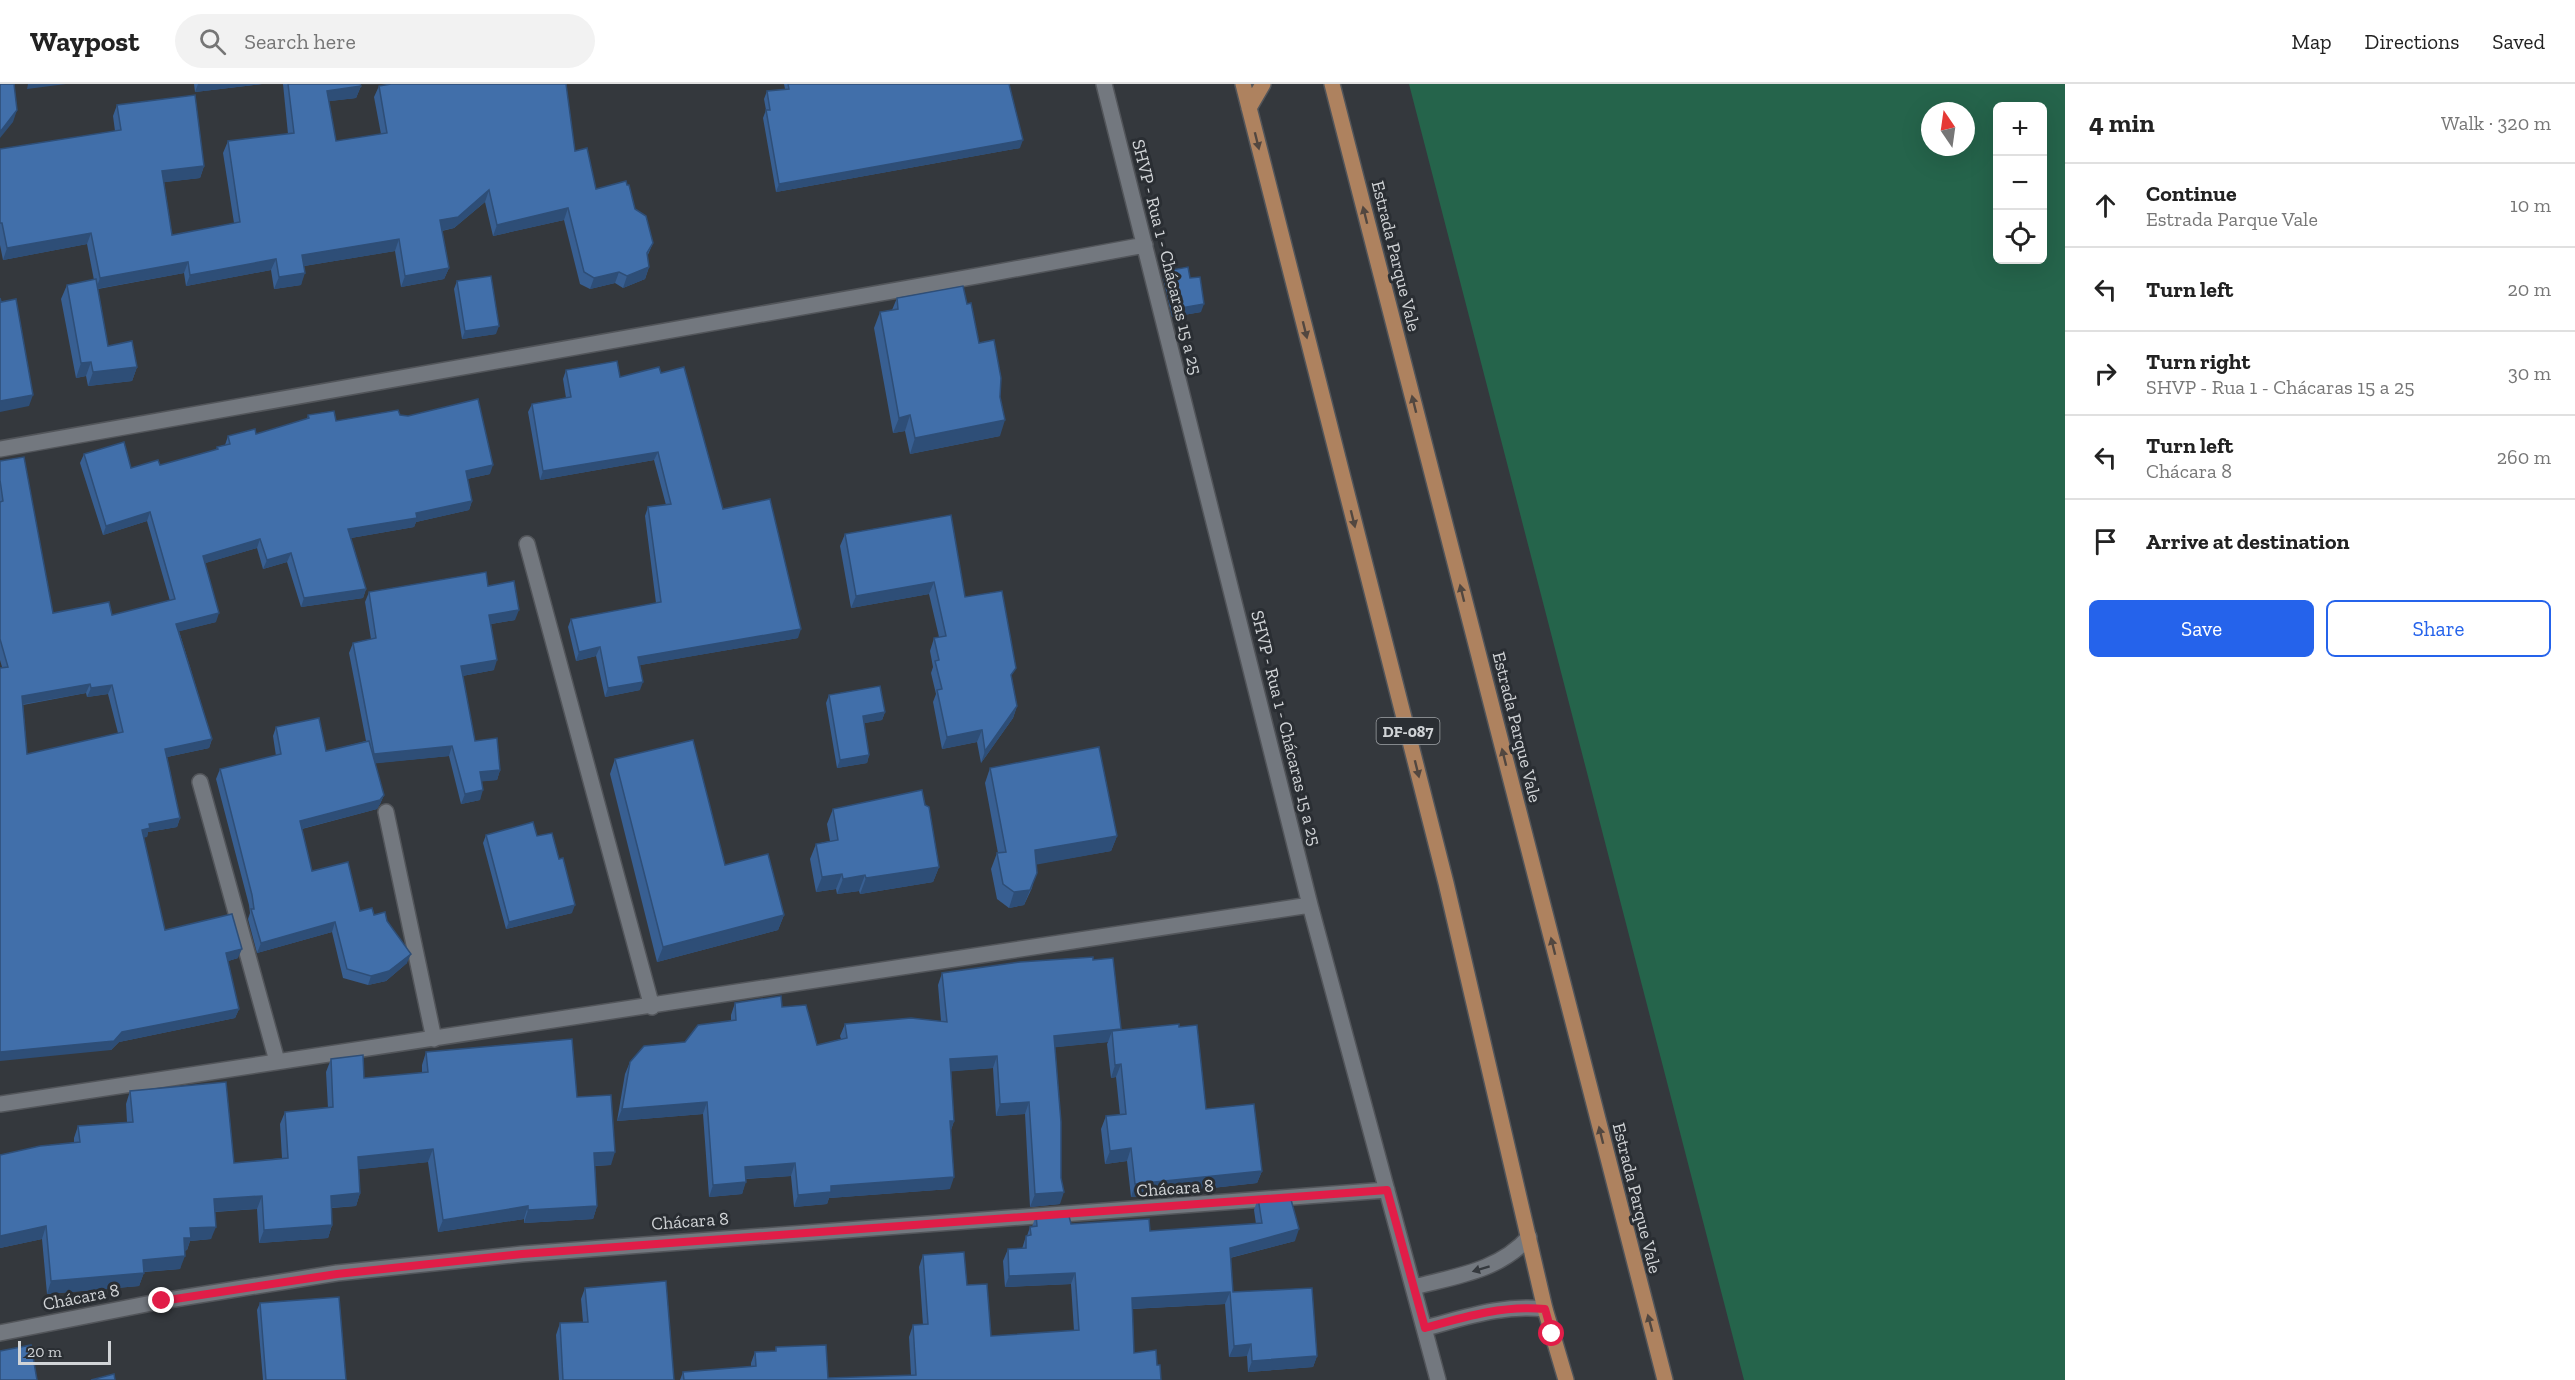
<!DOCTYPE html>
<html lang="en">
<head>
<meta charset="utf-8">
<style>
	:root { --surface:#fff; --page:#f2f2f2; --text:#222; --muted:#767676; --line:#e0e0e0; --accent:#2563eb }
	body { margin:0; font-family:"Zilla Slab",serif; background:var(--page); color:var(--text) }
	.controls { position:absolute; right:18px; top:18px; display:grid; overflow:hidden; border-radius:9px; box-shadow:0 6px 24px #0002 }
	.controls button { width:54px; height:54px; display:grid; place-items:center; padding:0; border:0; border-bottom:2px solid var(--line); background:var(--surface); color:var(--text); font:30px sans-serif }
	.compass { position:absolute; left:1921px; top:18px; width:54px; height:54px; border-radius:50%; background:var(--surface); box-shadow:0 6px 24px #0002; rotate:347deg }
	.scale { position:absolute; left:18px; bottom:15px; width:93px; box-sizing:border-box; padding-left:6px; border:3px solid #d1d4d7; border-top:0; font-size:16px; line-height:21px; white-space:nowrap; color:#d1d4d7; -webkit-text-stroke:4px #2a2e33; paint-order:stroke }
	.stop { position:absolute; width:18px; height:18px; margin:-14px; border:4px solid #e11d48; border-radius:50%; background:#fff }
	.stop.end { background:#e11d48; border-color:#fff; box-shadow:0 2px 6px #0008 }
	.list { margin:0; padding:0; list-style:none }
	h2 { display:flex; justify-content:space-between; align-items:center; height:78px; margin:0; padding:0 24px; font-size:26px }
	h2 small { font-size:20px; font-weight:400; color:var(--muted) }
	.list li { display:grid; grid-template-columns:39px 1fr auto; gap:18px; align-items:center; box-sizing:border-box; height:84px; padding:0 24px; border-top:2px solid var(--line) }
	.list b { display:block; font-size:22px; white-space:nowrap }
	.list p { margin:0; font-size:20px; white-space:nowrap; color:var(--muted) }
	.list em { font-size:20px; font-style:normal; color:var(--muted) }
	.actions { display:flex; gap:12px; padding:18px 24px }
	.actions a { flex:1; padding:14px 0; border:2px solid var(--accent); border-radius:9px; text-align:center; font-size:21px; color:var(--accent) }
	.actions .main { background:var(--accent); color:#fff }
	.icon { flex:none; width:33px; height:33px; fill:none; stroke:currentColor; stroke-width:2; stroke-linecap:round; stroke-linejoin:round }
	.map { position:relative; flex:none; width:2065px; height:1296px; overflow:hidden }
	header { display:flex; align-items:center; gap:36px; box-sizing:border-box; height:84px; padding:0 30px; background:var(--surface); border-bottom:2px solid var(--line) }
	header strong { font-size:28px }
	nav { display:flex; gap:33px; margin-inline-start:auto; font-size:21px }
	.search { width:420px; height:54px; background:var(--page); display:flex; align-items:center; gap:15px; box-sizing:border-box; padding:0 21px; border-radius:33px; color:var(--muted); font-size:22px }
	main { display:flex }
	aside { flex:1; background:var(--surface) }
	.map>svg:first-child { display:block }
	.green { fill:#25644b; fill-rule:evenodd }
	.lines { fill:none; stroke-linecap:round; stroke-linejoin:round }
	.street-casing { stroke:#52555a; stroke-width:18 }
	.primary-casing { stroke:#52555a; stroke-width:18 }
	.street { stroke:#73787f; stroke-width:15 }
	.primary { stroke:#ae825f; stroke-width:15 }
	.wall { fill:#385f92; fill-rule:evenodd }
	.shaded-wall { fill:#2e4e77 }
	.building { fill:#416faa; stroke:#2e4e77; stroke-width:1.5; fill-rule:evenodd }
	.oneway { fill:#524740 }
	.oneway2 { fill:#35393e }
	.route { stroke:#e11d48; stroke-width:8 }
	.labels { text-anchor:middle; stroke-width:6; stroke-linejoin:round; paint-order:stroke }
	.shield { fill:#2a2e33; stroke:#9fa2a6; stroke-width:1.5 }
	.shield-label { font-size:16px; font-weight:bold; fill:#d1d4d7 }
	.street-label { font-size:18px; fill:#d1d4d7; stroke:#2a2e33 }
</style>
</head>
<body>
<header>
<strong>Waypost</strong>
<div class="search"><svg class="icon" aria-label="search" viewBox="0 0 24 24"><circle cx="10" cy="10" r="6"/><path d="M15 15l6 6"/></svg>Search here</div>
<nav><a>Map</a><a>Directions</a><a>Saved</a></nav>
</header>
<main>
<div class="map">
<svg width="2065" height="1296" viewBox="0 0 2065 1296">
	<rect width="100%" height="100%" fill="#34383d"/>
	<path class="green" d="M1409,0H2065V1296H1744ZM1998,22H2042V176H1998ZM1930,27H1966V63H1930Z"/>
	<g class="lines">
		<defs>
			<path id="street" d="M1104,0L1310,821L1438,1296
				M0,365C382,297 764,232 1145,161
				M527,460L652,923
				M200,698L277,977
				M386,728L434,955
				M0,1020L1310,821
				M1414,1203C1456,1192 1499,1187 1529,1153
				M1425,1244C1464,1234 1503,1220 1545,1225
				M0,1249L162,1217L337,1189L522,1170L1387,1106"/>
			<path id="primary" d="M1243,0L1446,799L1545,1225L1566,1296
				M1332,0L1665,1296
				M1249,24L1263,0"/>
		</defs>
		<use href="#street" class="street-casing"/>
		<use href="#primary" class="primary-casing"/>
		<use href="#street" class="street"/>
		<use href="#primary" class="primary"/>
	</g>
	<path class="wall" d="M194,0H262L195,8Z
		M283,0H360L361,2L356,14L329,17L336,57L381,50L374,13L379,2L575,67L596,105L635,125L653,159L647,173L649,183L645,195L623,204L615,199L590,205L580,200L564,136L493,152L485,118L454,144L442,147L449,184L444,195L401,203L395,167L304,182L301,201L274,205L271,186L186,202L184,189L98,205L108,262L137,283L132,297L88,302L86,292L76,294L61,215L67,201L94,196L87,160L3,176L0,161V65L115,47L113,32L117,21L204,82L200,94L164,98L172,151L234,139L223,69L228,57L288,50Z
		M784,0H1009L1020,64L776,108L763,34L766,26L764,15L767,7L785,5Z
		M1166,187L1190,194L1201,228L1172,233L1163,194Z
		M457,197L496,250L462,255L454,205Z
		M897,214L979,259L1000,313V352L910,370L905,347L893,349L874,244L880,228L892,226Z
		M566,286L620,293L661,289L723,425L798,554L640,581V606L605,613L596,572L576,577L568,543L571,535L656,519L645,432L648,423L666,421L654,376L540,396L528,328L532,320L566,314L563,295Z
		M308,331L336,337L400,331L490,390L467,395L472,417L469,426L416,438L414,443L351,454L366,505L363,514L301,523L287,478L263,485L257,464L205,479L216,538L179,547L212,655L209,664L167,673L180,734L177,743L148,748L147,753H143L165,846L238,874L228,877L239,925L235,934L119,958L111,966L0,576V377L53,529L112,531L170,517L147,437L103,451L80,379L84,370L131,384L160,381L216,366L217,363L225,361L228,352L256,350L307,335ZM86,609L87,613L108,610L118,649L27,670L23,621Z
		M845,450L965,513L1012,595L1017,622L1013,634L981,679L977,658L942,665L933,618L936,610L931,589L933,583L930,567L934,554L939,553L929,510L851,524L840,462Z
		M488,502L515,536L491,540L494,586L462,592L475,657L500,686L497,696L482,697L480,716L461,720L449,672L375,679L384,711L380,720L377,725L302,745L312,787L360,827L374,831L387,837L407,879L386,897L368,901L343,894L332,848L257,869L248,835L250,829L249,821L216,695L220,685L276,672L273,652L276,643L326,667L366,657L349,569L353,559L371,555L365,518L369,508Z
		M829,611L885,628L882,636L864,639L869,671L867,679L837,684L826,619Z
		M615,675L725,781L784,831L778,846L657,878L610,690Z
		M990,684L1117,752L1111,767L1036,780L1032,804L1024,821L1009,824L997,815L991,785L997,769H998L985,699Z
		M833,725L939,783L933,798L860,810L859,807L837,810L836,805L816,808L810,775L816,760L830,757L827,740Z
		M486,751L537,752L572,829L506,845L483,759Z
		M1093,876L1121,945L1120,946L1179,943L1206,1025L1262,1087L1257,1099L1131,1113L1127,1077L1105,1080L1101,1045L1106,1032L1120,1031L1116,993L1111,994L1107,960L1108,958L1055,963L1060,1120L1030,1123L1025,1030L996,1032L993,984L951,987L954,1037L951,1046L950,1105L829,1114L827,1120L794,1123L791,1092L746,1095L742,1110L709,1113L703,1030L617,1037L625,990L630,978L685,958L731,937V931L735,919L782,923L817,961L841,955L840,952L845,940L941,937L938,901L942,889Z
		M426,968L577,1013L611,1081L595,1082L597,1122L593,1135L524,1139V1135L438,1148L428,1078L359,1085L360,1109L356,1122L332,1124V1141L328,1154L259,1159L257,1125L215,1128L211,1155L190,1157L187,1166L184,1167L180,1185L144,1188L139,1202L47,1210L42,1155L0,1164V1071L74,1059V1054L78,1042L127,1038L126,1020L130,1007L234,1079L282,1074L280,1040L285,1028L328,1024L326,988L331,975L364,994L422,989V981Z
		M1258,1114L1295,1157L1230,1174L1233,1208L1317,1272L1313,1283L1248,1288L1247,1272L1229,1273L1225,1220L1132,1225L1134,1269L1157,1281L1161,1296H680L683,1288L751,1283V1279L755,1268L775,1267L776,1263L828,1294L911,1291L909,1253L913,1241H923L919,1183L923,1171L967,1201L991,1252L1074,1247L1071,1200L1005,1203L1003,1177L1008,1165H1022L1026,1152H1027L1030,1143H1032L1036,1131L1071,1140L1150,1147L1256,1140L1254,1126Z
		M585,1204L674,1296H559L556,1251L560,1239L583,1238L581,1215Z
		M260,1219L346,1296H263L257,1226Z"/>
	<path class="shaded-wall" d="M28,0H66L27,5Z
		M198,0H262L195,8Z
		M361,2L356,14L323,18L327,7Z
		M17,26L13,38L0,54V48Z
		M1023,56L1020,64L776,108L779,100Z
		M204,82L200,94L158,99L162,87Z
		M489,106L485,118L454,144L435,148L440,136Z
		M568,124L564,136L493,152L497,141Z
		M91,149L87,160L3,176L7,164Z
		M399,155L395,167L298,183L302,171Z
		M276,175L271,186L186,202L190,191Z
		M188,178L184,189L96,205L100,194Z
		M649,183L645,195L623,204L627,192Z
		M449,184L444,195L401,203L405,192Z
		M619,188L615,199L590,205L594,194Z
		M305,189L301,201L274,205L279,193Z
		M1204,220L1201,228L1172,233L1175,225Z
		M499,242L496,250L462,255L465,247Z
		M91,278L86,292L76,294L81,279Z
		M137,283L132,297L88,302L93,288Z
		M33,311L29,322L0,328V317Z
		M910,331L905,347L893,349L899,334Z
		M1005,336L1000,352L910,370L915,354Z
		M658,368L654,376L540,396L543,387Z
		M493,381L490,390L462,396L466,387Z
		M472,417L469,426L416,438L414,443L345,455L348,445L416,429Z
		M150,428L147,437L103,451L106,442Z
		M260,455L257,464L199,481L203,472Z
		M291,469L287,478L263,485L267,476Z
		M934,498L929,510L851,524L856,512Z
		M366,505L363,514L301,523L304,514Z
		M519,526L515,536L485,541L489,531Z
		M219,529L216,538L173,549L176,540Z
		M801,545L798,554L635,582L638,573Z
		M600,563L596,572L576,577L579,568Z
		M497,576L494,586L457,593L461,582Z
		M643,598L640,606L605,613L608,604Z
		M90,600L86,609L19,621L22,612Z
		M112,601L108,610L87,613L91,604Z
		M1017,622L1013,634L981,679L985,667Z
		M885,628L882,636L860,640L863,632Z
		M982,646L977,658L942,665L947,653Z
		M212,655L209,664L162,674L165,665Z
		M452,662L449,672L370,680L374,670Z
		M869,671L867,679L837,684L840,676Z
		M500,686L497,696L477,698L480,688Z
		M483,706L480,716L461,720L465,710Z
		M384,711L380,720L377,725L297,746L300,737Z
		M180,734L177,743L148,748L147,753L138,755L142,746L149,740Z
		M1117,752L1111,767L1029,782L1035,766Z
		M939,783L933,798L860,810L866,794Z
		M1037,789L1024,821L1009,824L1014,808Z
		M842,790L836,805L816,808L822,793Z
		M865,791L859,807L837,810L843,795Z
		M575,821L572,829L506,845L509,838Z
		M784,831L778,846L657,878L663,863Z
		M335,838L332,848L257,869L261,859Z
		M242,865L238,874L222,879L226,869Z
		M411,870L407,879L386,897L368,901L371,892Z
		M239,925L235,934L119,958L111,966L0,977V968L122,948Z
		M1121,945L1116,957L1112,947L1108,958L1049,964L1054,952Z
		M997,972L993,984L945,988L950,975Z
		M1121,980L1116,993L1111,994L1115,981Z
		M707,1018L703,1030L617,1037L622,1025Z
		M1029,1018L1025,1030L996,1032L1000,1020Z
		M950,1037H954L950,1049Z
		M1131,1064L1127,1077L1105,1080L1110,1067Z
		M433,1065L428,1078L353,1086L358,1073Z
		M615,1068L611,1081L590,1082L594,1069Z
		M795,1079L791,1092L741,1095L745,1083Z
		M1262,1087L1257,1099L1131,1113L1135,1100Z
		M954,1093L950,1105L829,1114L827,1120L794,1123L798,1111L831,1102Z
		M746,1098L742,1110L709,1113L713,1101Z
		M1064,1108L1060,1120L1030,1123L1035,1110Z
		M360,1109L356,1122L326,1124L331,1112Z
		M262,1112L257,1125L209,1128L214,1115Z
		M528,1122L524,1135L438,1148L443,1136Z
		M597,1122L593,1135L524,1139L528,1126Z
		M332,1141L328,1154L259,1159L264,1146Z
		M46,1142L42,1155L0,1164V1152Z
		M216,1143L211,1155L190,1157L187,1166L179,1167L184,1154L190,1144Z
		M1299,1145L1295,1157L1225,1175L1230,1164Z
		M185,1172L180,1185L139,1188L143,1176Z
		M144,1189L139,1202L47,1210L51,1197Z
		M1075,1189L1071,1200L1005,1203L1009,1192Z
		M1230,1208L1225,1220L1128,1225L1132,1214Z
		M1251,1260L1247,1272L1229,1273L1234,1262Z
		M1317,1272L1313,1283L1248,1288L1252,1277Z"/>
	<path class="building" d="M0,0H14L17,26L0,48Z
		M288,0H360L361,2L327,7L336,57L387,49L379,2L391,0H566L575,67L587,64L596,105L626,97L627,101H629L635,125L646,132L653,159L647,169L649,183L627,192L619,188L594,194L584,188L568,124L497,141L489,106L458,133L440,136L449,184L405,192L399,155L302,171L305,189L279,193L276,175L190,191L188,178L100,194L91,149L7,164L2,139H0V65L121,46L117,21L195,11L204,82L162,87L172,151L240,138L228,57L294,49Z
		M788,0H1009L1023,56L779,100L766,26H770L767,7L789,5Z
		M1188,183L1190,194L1200,193L1204,220L1175,225L1166,187Z
		M491,192L499,242L465,247L457,197Z
		M96,195L108,262L132,257L137,283L93,288L91,278L81,279L67,201Z
		M963,202L967,220L971,219L979,259L994,256L1001,294L1000,313L1005,336L915,354L910,331L899,334L880,228L898,225L897,214Z
		M0,214L1,218L16,215L33,311L0,317Z
		M617,277L620,293L659,283L661,289L684,283L723,425L770,415L801,545L638,573L643,598L608,604L600,563L579,568L571,535L661,518L648,423L671,420L658,368L543,387L532,320L571,313L566,286Z
		M478,315L493,381L466,387L472,417L416,429L417,434L348,445L366,505L304,514L291,469L267,476L260,455L203,472L219,529L176,540L212,655L165,665L180,734L149,740L150,744L142,746L165,846L232,830L242,865L226,869L239,925L122,948L114,957L0,968V584L8,583L0,555V418L3,417L0,396V377L24,373L53,529L109,518L112,531L175,515L150,428L106,442L84,370L124,358L131,384L158,376L160,381L218,365L217,363L230,360L228,352L255,345L256,350L309,334L308,331L334,327L336,337L398,326L400,331L408,332ZM90,600L91,604L112,601L123,648L27,670L22,612Z
		M951,431L965,513L1002,507L1016,584L1011,591L1017,622L985,667L982,646L947,653L937,606L942,605L935,577L939,576L934,554L946,552L934,498L856,512L845,450Z
		M486,488L488,502L514,497L519,526L489,531L497,576L461,582L475,657L497,654L500,686L480,688L483,706L465,710L452,662L374,670L353,559L376,554L369,508Z
		M880,602L885,628L863,632L869,671L840,676L829,611Z
		M319,634L326,667L369,657L384,711L380,716L300,737L312,787L348,778L360,827L372,824L374,831L385,828L387,837L411,870L389,887L371,892L347,885L335,838L261,859L251,825H254L252,811L220,685L281,670L276,643Z
		M693,656L725,781L768,770L784,831L663,863L615,675Z
		M1099,663L1117,752L1035,766L1037,789L1030,806L1014,808L1003,800L997,769L1006,768L990,684Z
		M922,706L925,721L929,723L939,783L866,794L865,791L843,795L842,790L822,793L816,760L838,756L833,725Z
		M533,738L537,752L552,749L559,775L563,774L575,821L509,838L486,751Z
		M1093,873V876L1113,874L1121,945L1054,952L1061,1038V1094L1064,1108L1035,1110L1029,1018L1000,1020L997,972L950,975L954,1037H950L954,1093L831,1102V1108L798,1111L795,1079L745,1083L746,1098L713,1101L707,1018L622,1025L630,978L644,962L685,958L698,941L736,936L735,919L781,912L782,923L806,921L817,961L847,954L845,940L911,934L947,938L942,889L1020,878Z
		M1179,940V943L1197,941L1206,1025L1254,1020L1262,1087L1135,1100L1131,1064L1110,1067L1106,1032L1126,1030L1121,980L1115,981L1112,947Z
		M572,955L577,1013L611,1011L615,1068L594,1069L597,1122L528,1126V1122L443,1136L433,1065L358,1073L360,1109L331,1112L332,1141L264,1146L262,1112L214,1115L216,1143L190,1144L191,1154H184L185,1172L143,1176L144,1189L51,1197L46,1142L0,1152V1071L40,1062L80,1058L78,1042L133,1038L130,1007L226,998L234,1079L288,1074L285,1028L333,1023L331,975L363,971L364,994L428,988L426,968Z
		M1290,1112L1299,1145L1230,1164L1233,1208L1312,1204L1317,1272L1252,1277L1251,1260L1234,1262L1230,1208L1132,1214L1134,1269L1156,1266L1157,1281H1160L1161,1296H684L683,1288L756,1282L755,1268L776,1267V1263L826,1261L828,1294L916,1291L913,1241L928,1240L923,1171L964,1168L967,1201L987,1200L991,1252L1079,1246L1075,1189L1009,1192L1008,1165L1026,1164V1152L1031,1151L1030,1143L1037,1142L1036,1131L1068,1128L1071,1140L1149,1135L1150,1147L1262,1139L1258,1114Z
		M666,1197L674,1296H563L560,1239L588,1238L585,1204Z
		M339,1213L346,1296H266L260,1219Z
		M31,1261L37,1296H0V1267Z
		M114,1290L115,1296H91Z"/>
	<defs><path id="oneway-solid" d="M-6-.8H1V-3.2L6.5 0L1 3.2V.8H-6Z" transform="scale(1.5)"/></defs>
	<g class="oneway">
		<use href="#oneway-solid" transform="translate(1257 57) rotate(76)"/>
		<use href="#oneway-solid" transform="translate(1365 131) rotate(-104)"/>
		<use href="#oneway-solid" transform="translate(1305 246) rotate(76)"/>
		<use href="#oneway-solid" transform="translate(1414 320) rotate(-104)"/>
		<use href="#oneway-solid" transform="translate(1353 435) rotate(76)"/>
		<use href="#oneway-solid" transform="translate(1462 509) rotate(-104)"/>
		<use href="#oneway-solid" transform="translate(1504 673) rotate(-104)"/>
		<use href="#oneway-solid" transform="translate(1417 685) rotate(76)"/>
		<use href="#oneway-solid" transform="translate(1553 862) rotate(-104)"/>
		<use href="#oneway-solid" transform="translate(1601 1051) rotate(-104)"/>
		<use href="#oneway-solid" transform="translate(1650 1239) rotate(-105)"/>
	</g>
	<use class="oneway2" href="#oneway-solid" transform="translate(1481 1185) rotate(163)"/>
	<g class="lines">
		<path class="route" d="M162,1217L337,1190L522,1170L1387,1106L1425,1244C1464,1233 1503,1221 1545,1225L1552,1250"/>
	</g>
	<g class="labels">
		<rect class="shield" x="1376.5" y="634" width="63" height="26" rx="4.5"/>
		<g class="shield-label">
			<text x="1408" y="653">DF-087</text>
		</g>
		<g class="street-label">
			<text transform="translate(1396 172) rotate(76)" y="6">Estrada Parque Vale</text>
			<text transform="translate(1167 173) rotate(76)" y="6">SHVP - Rua 1 - Chácaras 15 a 25</text>
			<text transform="translate(1517 643) rotate(76)" y="6">Estrada Parque Vale</text>
			<text transform="translate(1286 644) rotate(76)" y="6">SHVP - Rua 1 - Chácaras 15 a 25</text>
			<text transform="translate(1175 1104) rotate(-4)" y="6">Chácara 8</text>
			<text transform="translate(1637 1114) rotate(76)" y="6">Estrada Parque Vale</text>
			<text transform="translate(690 1137) rotate(-4)" y="6">Chácara 8</text>
			<text transform="translate(81 1213) rotate(-11)" y="6">Chácara 8</text>
		</g>
	</g>
</svg>
<div class="controls">
<button>+</button>
<button>−</button>
<button><svg class="icon" aria-label="locate" viewBox="0 0 24 24"><circle cx="12" cy="12" r="6"/><path d="M12 2v4M12 18v4M2 12h4M18 12h4"/></svg></button>
</div>
<svg class="compass" viewBox="-18 -18 36 36"><path d="M0-13l5 13h-10z" fill="#e53935"/><path d="M0 13l5-13h-10z" fill="#767676"/></svg>
<div class="scale">20 m</div>
<div class="stop" style="left:1552px;top:1250px"></div>
<div class="stop end" style="left:162px;top:1217px"></div>
</div>
<aside>
<h2>4 min<small>Walk · 320 m</small></h2>
<ul class="list">
<li><svg class="icon" aria-label="ahead" viewBox="0 0 24 24"><path d="M12 20V5M6 11l6-6 6 6"/></svg><div><b>Continue</b><p>Estrada Parque Vale</p></div><em>10 m</em></li>
<li><svg class="icon" aria-label="left" viewBox="0 0 24 24"><path d="M17 20v-9H6M10 6l-5 5 5 5"/></svg><div><b>Turn left</b></div><em>20 m</em></li>
<li><svg class="icon" aria-label="right" viewBox="0 0 24 24"><path d="M7 20v-9h11M14 6l5 5-5 5"/></svg><div><b>Turn right</b><p>SHVP - Rua 1 - Chácaras 15 a 25</p></div><em>30 m</em></li>
<li><svg class="icon" aria-label="left" viewBox="0 0 24 24"><path d="M17 20v-9H6M10 6l-5 5 5 5"/></svg><div><b>Turn left</b><p>Chácara 8</p></div><em>260 m</em></li>
<li><svg class="icon" aria-label="arrive" viewBox="0 0 24 24"><path d="M6 21V4h12l-3 4 3 4H6"/></svg><div><b>Arrive at destination</b></div></li>
</ul>
<div class="actions"><a class="main">Save</a><a>Share</a></div>
</aside>
</main>
</body>
</html>
